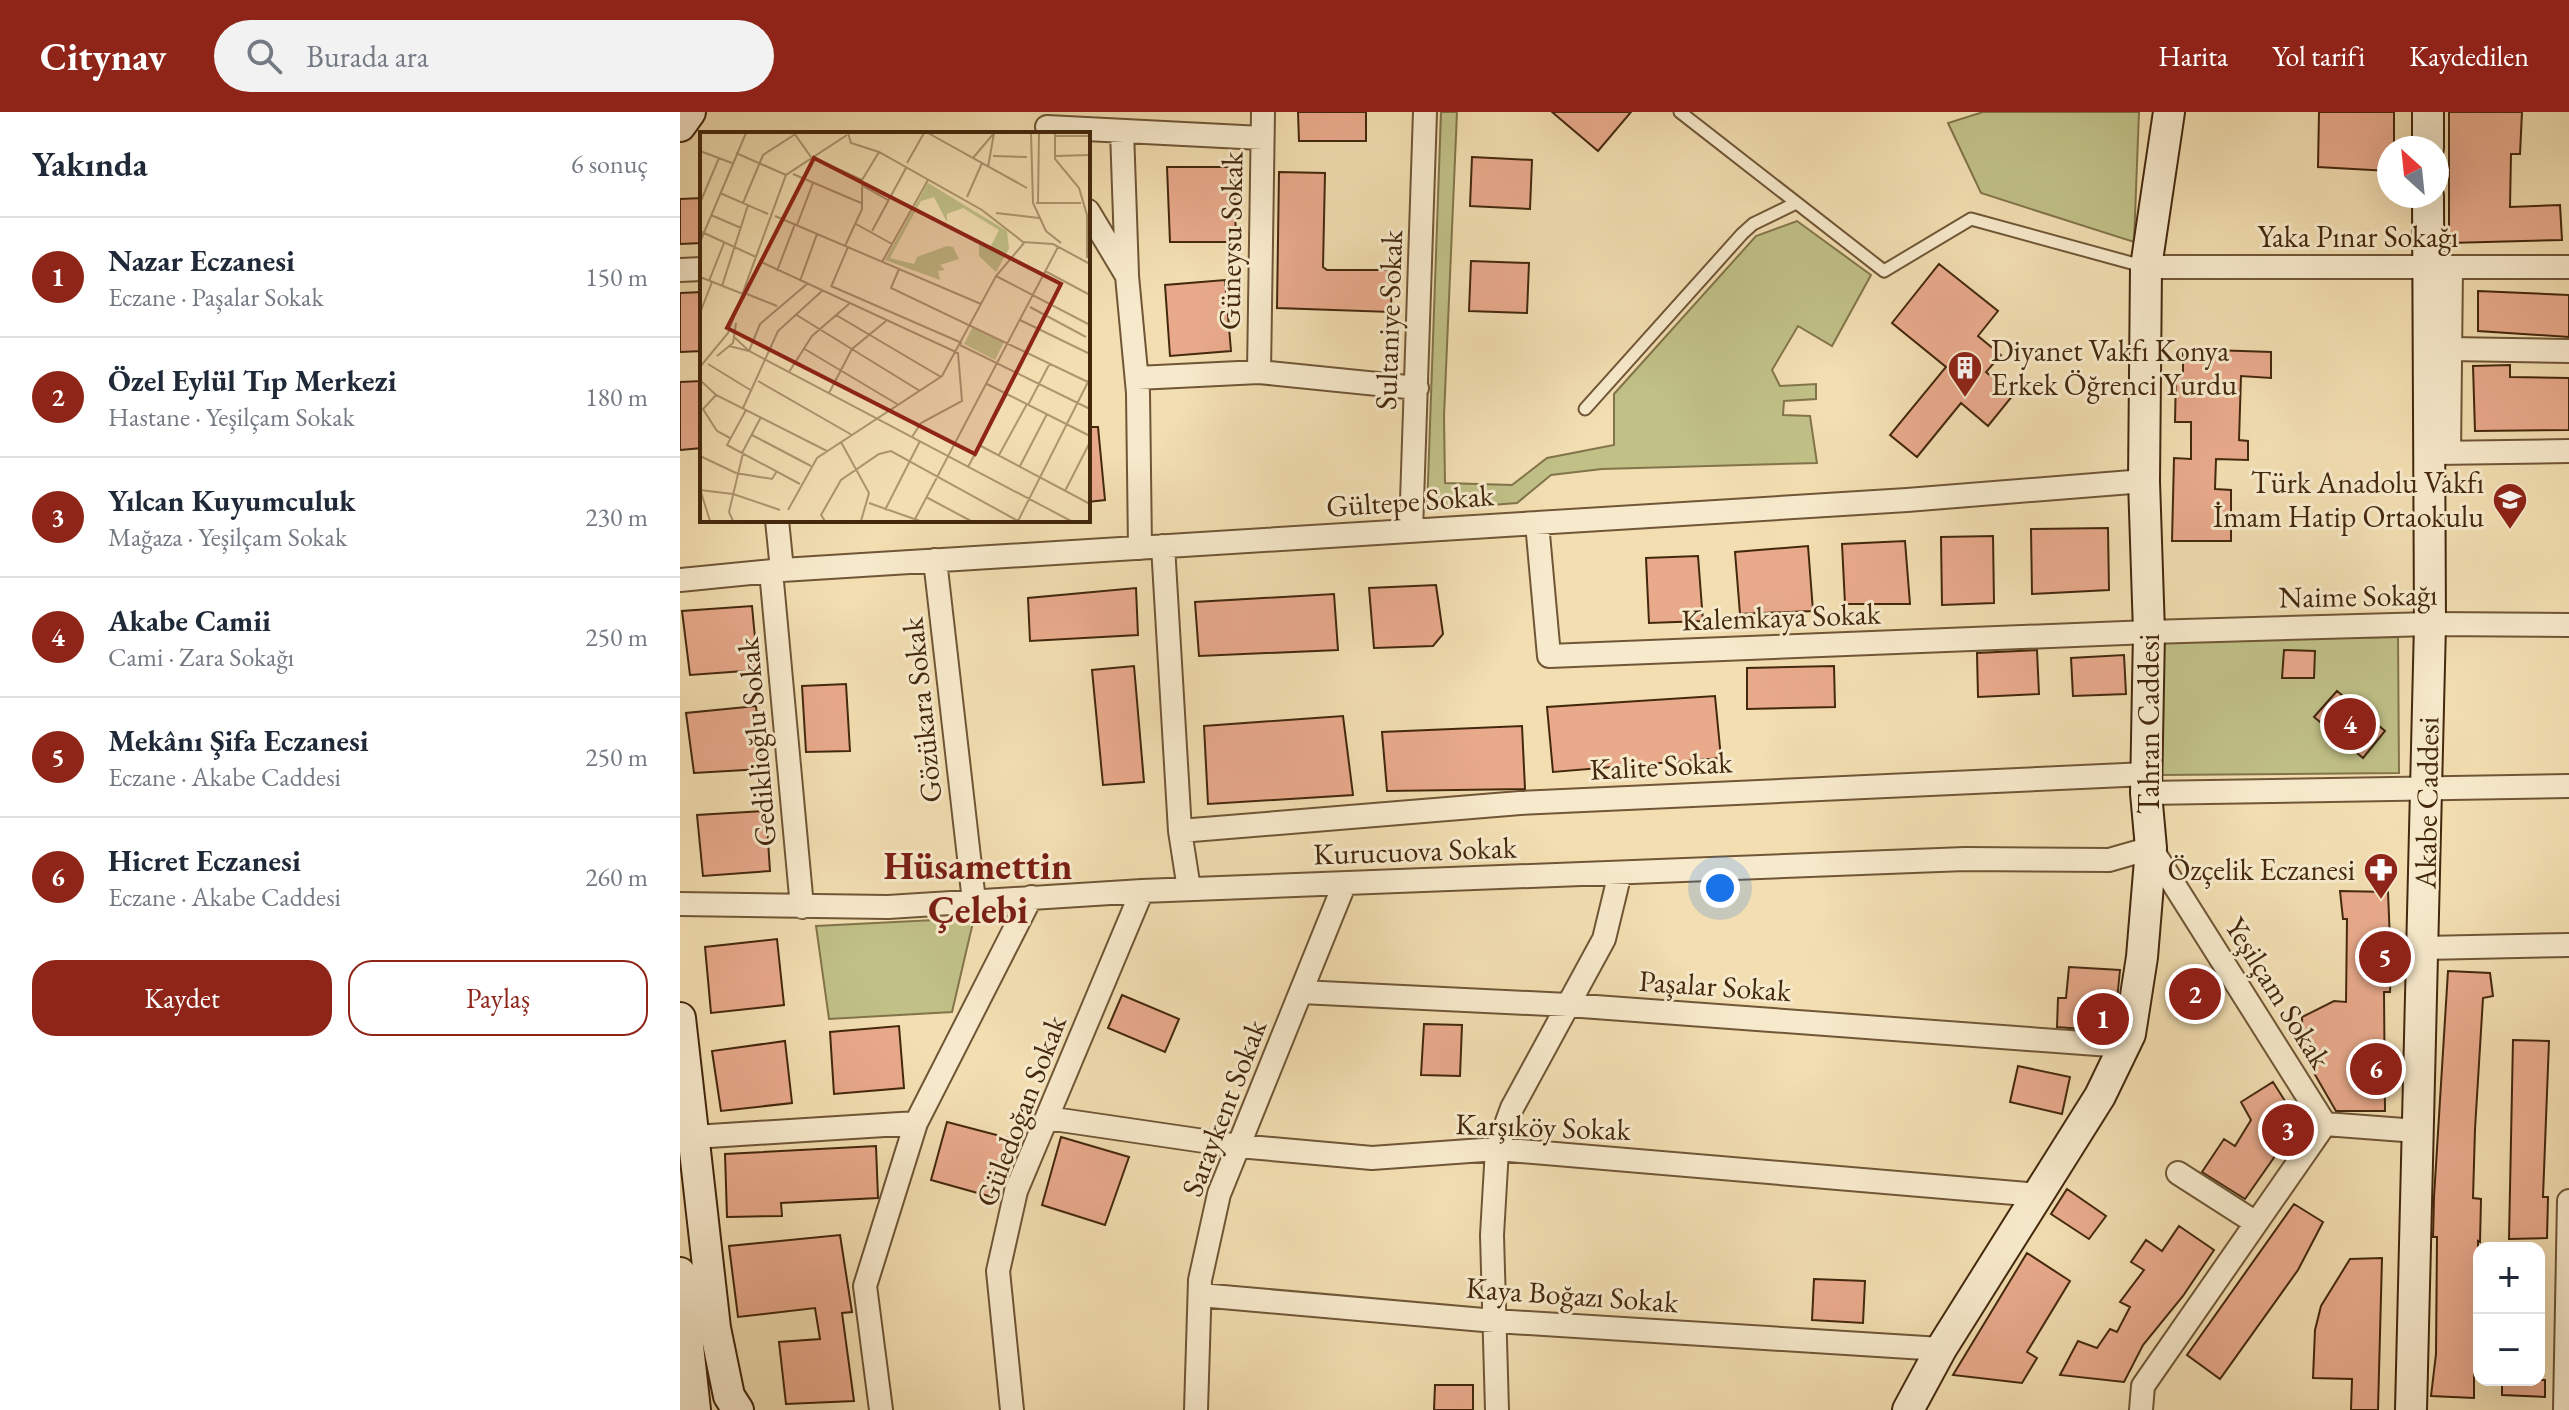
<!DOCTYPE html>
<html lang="tr">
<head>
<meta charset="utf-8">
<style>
	:root { --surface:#fff; --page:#f2f2f3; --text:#1f2937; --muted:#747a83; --line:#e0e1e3; --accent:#8f2418 }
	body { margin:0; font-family:"EB Garamond",serif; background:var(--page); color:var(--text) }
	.controls { position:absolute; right:24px; bottom:24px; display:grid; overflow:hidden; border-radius:16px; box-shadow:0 8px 32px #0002 }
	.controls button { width:72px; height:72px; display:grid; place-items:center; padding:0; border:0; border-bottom:2px solid var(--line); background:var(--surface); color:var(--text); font:40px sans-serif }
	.compass { position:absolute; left:1697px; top:24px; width:72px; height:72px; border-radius:50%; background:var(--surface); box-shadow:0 8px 32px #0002; rotate:333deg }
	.you { position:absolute; left:1040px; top:776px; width:28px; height:28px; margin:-20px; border:6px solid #fff; border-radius:50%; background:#1a73e8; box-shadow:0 0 0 12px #1a73e833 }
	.badge { display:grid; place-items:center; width:52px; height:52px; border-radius:50%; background:var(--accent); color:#fff; font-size:26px; font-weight:700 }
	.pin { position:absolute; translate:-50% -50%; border:4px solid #fff; box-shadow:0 2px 8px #0006 }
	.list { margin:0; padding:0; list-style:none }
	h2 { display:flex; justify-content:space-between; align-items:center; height:104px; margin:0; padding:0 32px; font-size:34px }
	h2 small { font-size:26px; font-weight:400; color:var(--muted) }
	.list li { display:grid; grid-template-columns:52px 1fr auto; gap:24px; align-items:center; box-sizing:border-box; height:120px; padding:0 32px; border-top:2px solid var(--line) }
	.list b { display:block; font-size:30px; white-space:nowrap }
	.list p { margin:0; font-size:26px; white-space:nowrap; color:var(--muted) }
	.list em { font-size:26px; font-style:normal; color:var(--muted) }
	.actions { display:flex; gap:16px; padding:24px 32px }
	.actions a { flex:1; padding:18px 0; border:2px solid var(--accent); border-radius:24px; text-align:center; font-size:28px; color:var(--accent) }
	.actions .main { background:var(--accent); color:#fff }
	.icon { flex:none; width:44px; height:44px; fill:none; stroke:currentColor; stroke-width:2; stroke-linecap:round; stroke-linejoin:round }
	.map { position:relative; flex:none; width:1889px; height:1298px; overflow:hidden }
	header { display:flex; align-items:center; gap:48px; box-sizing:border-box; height:112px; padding:0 40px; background:var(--accent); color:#fff }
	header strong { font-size:38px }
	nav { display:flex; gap:44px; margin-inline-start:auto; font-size:28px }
	.search { width:560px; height:72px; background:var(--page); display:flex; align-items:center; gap:20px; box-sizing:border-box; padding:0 28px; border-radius:44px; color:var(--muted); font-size:30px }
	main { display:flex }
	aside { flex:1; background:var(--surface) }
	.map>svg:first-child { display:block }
	.green { fill:#c0c087; stroke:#82744a; stroke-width:2 }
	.building { fill:#e9aa8c; stroke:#44280d; stroke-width:2 }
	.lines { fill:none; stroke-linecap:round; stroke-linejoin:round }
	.lane-casing { stroke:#705636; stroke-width:15 }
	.street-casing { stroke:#705636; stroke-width:26 }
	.secondary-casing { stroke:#44280d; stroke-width:34 }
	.lane { stroke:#f7eacc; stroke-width:11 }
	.street { stroke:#f7eacc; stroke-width:22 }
	.secondary { stroke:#f7eacc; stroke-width:30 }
	.labels { text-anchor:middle; stroke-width:6; stroke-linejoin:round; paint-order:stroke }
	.street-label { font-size:30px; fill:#44280d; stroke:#f7eacc }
	.poi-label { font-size:30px; fill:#44280d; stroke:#f7eacc; text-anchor:end }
	.district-label { font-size:38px; font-weight:bold; fill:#7a1f14; stroke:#f7eacc }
	.inset-road { fill:none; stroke:#ac956f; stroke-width:2 }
	.view { fill:#8f2418; fill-opacity:0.15; stroke:#8f2418; stroke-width:4 }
	.inset-edge { fill:none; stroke:#44280d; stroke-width:4 }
</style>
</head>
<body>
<header>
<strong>Citynav</strong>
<div class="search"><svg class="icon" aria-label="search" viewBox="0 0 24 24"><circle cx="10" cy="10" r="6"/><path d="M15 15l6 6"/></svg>Burada ara</div>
<nav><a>Harita</a><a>Yol tarifi</a><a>Kaydedilen</a></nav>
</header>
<main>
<aside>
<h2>Yakında<small>6 sonuç</small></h2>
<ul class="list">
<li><span class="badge">1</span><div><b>Nazar Eczanesi</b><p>Eczane · Paşalar Sokak</p></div><em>150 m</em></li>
<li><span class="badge">2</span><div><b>Özel Eylül Tıp Merkezi</b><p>Hastane · Yeşilçam Sokak</p></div><em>180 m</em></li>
<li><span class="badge">3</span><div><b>Yılcan Kuyumculuk</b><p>Mağaza · Yeşilçam Sokak</p></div><em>230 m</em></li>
<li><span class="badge">4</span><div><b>Akabe Camii</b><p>Cami · Zara Sokağı</p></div><em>250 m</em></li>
<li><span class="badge">5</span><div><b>Mekânı Şifa Eczanesi</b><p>Eczane · Akabe Caddesi</p></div><em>250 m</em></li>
<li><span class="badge">6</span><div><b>Hicret Eczanesi</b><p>Eczane · Akabe Caddesi</p></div><em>260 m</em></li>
</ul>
<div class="actions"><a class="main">Kaydet</a><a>Paylaş</a></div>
</aside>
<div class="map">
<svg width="1889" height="1298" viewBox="0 0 1889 1298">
	<rect width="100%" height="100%" fill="#f2deb1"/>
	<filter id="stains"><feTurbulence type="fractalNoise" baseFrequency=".0025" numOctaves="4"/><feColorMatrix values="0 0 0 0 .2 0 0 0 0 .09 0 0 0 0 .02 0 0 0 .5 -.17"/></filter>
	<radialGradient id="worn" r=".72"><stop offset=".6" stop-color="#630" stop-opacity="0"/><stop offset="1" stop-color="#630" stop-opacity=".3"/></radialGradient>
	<path class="green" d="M761,0H777L764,304L765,371L832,373L867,346L934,333V282L1076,124L1117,109L1191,163L1152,234L1118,214L1092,258L1100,274L1136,272V287L1104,289L1103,303L1130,304L1137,351L922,357L871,363L837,391L747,398Z
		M1303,0H1459L1454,130L1301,81L1268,11Z
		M1718,525L1719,661L1480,663L1483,529Z
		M294,806L272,900L149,907L136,814Z"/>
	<path class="building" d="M618,0H686V29H619Z
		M872,0H951L918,39Z
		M1639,0H1714V36H1709V59L1638,55Z
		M1769,0H1842L1840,42H1831L1830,95L1880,93L1882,128L1769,131Z
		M792,45L852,48L850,97L790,94Z
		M487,55H554L556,130H490Z
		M599,60L645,61L643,155L647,158H712L711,200L597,196Z
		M22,86V131L0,132V87Z
		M791,149L849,151L847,201L789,199Z
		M1259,152L1318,199L1298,224L1321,243L1306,260L1334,282L1308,314L1281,291L1237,345L1210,323L1266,255L1212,211Z
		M545,168L551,239L490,244L485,173Z
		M1798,179L1889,183V225L1798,219Z
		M22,180V239L0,240V181Z
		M1503,237L1591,240V266L1561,264L1559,328L1568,329V348L1536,347L1535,377L1551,378V429H1492L1494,346L1511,347V310H1495L1496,262H1503Z
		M1830,253V265L1889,266V318L1795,319L1793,254Z
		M22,269V336L0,338V270Z
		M408,315H418L425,388L408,390Z
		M1428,416L1429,478L1352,482L1351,417Z
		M1313,424L1314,491L1262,493L1261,425Z
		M1225,429L1230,492H1165L1162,432Z
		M1128,434L1133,499L1060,502L1055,440Z
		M1018,444L1023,509L969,511L966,446Z
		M756,473L763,522L753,534L694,536L689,476Z
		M456,476L458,523L350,529L348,486Z
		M654,482L658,538L519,544L515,490Z
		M72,494L78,558L10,563L2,499Z
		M1357,538L1359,582L1298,585L1297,541Z
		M1604,538L1635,539L1634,566H1602Z
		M1444,543L1446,582L1393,584L1391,546Z
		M454,554L464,670L423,673L412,558Z
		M1154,554L1155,595L1067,597V556Z
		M166,572L170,639L126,640L122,574Z
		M1657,579L1705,619L1683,646L1634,605Z
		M1035,584L1041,646L873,660L867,595Z
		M76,594L82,657L14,661L6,601Z
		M663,604L673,683L528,692L524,614Z
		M842,614L845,677L707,679L702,620Z
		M86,699L90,759L23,764L17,703Z
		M1660,779L1708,780L1711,854L1710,880H1704L1705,999H1656L1623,942L1622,905L1654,889L1666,890L1667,807H1663Z
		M97,827L104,893L31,901L25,835Z
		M1389,855L1440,858L1437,888H1429L1427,919L1377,915L1378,886H1386Z
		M1768,859L1810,861L1813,884L1803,886L1795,1017L1793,1086L1801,1087L1800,1130L1798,1129L1799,1232H1794V1286L1751,1284L1756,1242L1757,1125H1753L1754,1085Z
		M442,883L499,907L485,940L428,916Z
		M744,912L782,913L780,964L741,963Z
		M219,914L224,976L154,982L150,920Z
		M1833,928L1869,929L1863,1085H1868L1867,1126L1829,1127Z
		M105,929L112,991L41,999L32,939Z
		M1338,954L1390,965L1382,1002L1330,990Z
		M1593,970L1617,1008L1616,1014L1565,1087L1522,1060L1544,1027L1555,1034L1571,1008L1561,990Z
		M267,1010L328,1026L312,1085L251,1068Z
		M381,1025L449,1045L425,1113L362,1093Z
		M196,1034L198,1086L101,1091L102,1104L47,1105L45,1042Z
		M1387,1077L1426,1104L1409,1127L1371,1102Z
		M1614,1092L1643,1110L1618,1158L1540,1267L1507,1243Z
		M1499,1114L1534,1138L1503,1184L1463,1233L1444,1270L1380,1263L1398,1229L1417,1236L1430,1217L1437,1220L1450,1195L1440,1190L1464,1158L1451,1150L1466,1128L1482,1139Z
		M160,1123L172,1200L162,1201L174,1289L106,1292L99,1230L140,1227L135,1196L58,1205L49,1134Z
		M1347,1141L1390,1169L1347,1240L1357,1246L1342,1271L1273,1263Z
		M1702,1146L1698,1298H1671L1672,1267L1633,1266L1635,1218L1641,1194L1670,1147Z
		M1134,1167L1185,1169L1183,1211L1132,1208Z
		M1822,1268H1865V1285L1822,1283Z
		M755,1273H793V1298H754Z"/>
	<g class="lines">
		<defs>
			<path id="lane" d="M1000,0L1204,159L1291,107L1466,155
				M905,297L1062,122L1073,112L1116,91"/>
			<path id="street" d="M367,15L582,26
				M442,19L447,162
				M408,99L447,164L458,281L460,436
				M1466,155H1889
				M0,158L22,157
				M1770,237L1889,239
				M579,260L583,0
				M457,266L579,260L737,276
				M1755,341L1889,339
				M1769,341L1771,155
				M97,408L102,458
				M857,411L869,544L1469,520L1750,512L1889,513
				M731,419L745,0
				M483,434L500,719L509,777
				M255,448L294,789
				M91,459L122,795
				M0,468L102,458L1227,388L1464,369
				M1466,681L1889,674
				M500,719L840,691L1466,662
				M0,792L208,795L462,779L1285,747L1429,748L1471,736L1645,1012L1463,1274L1461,1298
				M1744,836L1889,833
				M621,880L888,893L1444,934
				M367,1006L558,1034L692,1046L817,1037L1358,1083
				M1645,1012L1737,1019
				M14,1025L236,1011
				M1498,1061L1576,1111
				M520,1183L815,1209L1261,1237
				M201,1298L185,1174L236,1011L351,785
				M332,1298L318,1159L336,1079L462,779
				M516,1298L520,1168L539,1082L664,773
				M817,1298L812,1123L817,1037L832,996L924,827L940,761
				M1885,1298L1889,1089"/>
			<path id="secondary" d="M0,14L10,0
				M1748,36V0
				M0,906L35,1216L49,1284L58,1298
				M0,1161L15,1298
				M1228,1298L1261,1237L1420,984L1450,922L1462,845L1471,736L1466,681L1469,520L1464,369L1466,155L1489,0
				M1731,1298L1750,512L1748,84"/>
		</defs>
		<use href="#lane" class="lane-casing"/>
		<use href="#street" class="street-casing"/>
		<use href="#secondary" class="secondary-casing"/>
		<use href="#lane" class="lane"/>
		<use href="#street" class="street"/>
		<use href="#secondary" class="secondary"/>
	</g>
	<defs>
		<symbol id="building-pin" viewBox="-11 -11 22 30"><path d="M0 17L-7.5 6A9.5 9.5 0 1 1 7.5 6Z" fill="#8f2418" stroke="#f7eacc"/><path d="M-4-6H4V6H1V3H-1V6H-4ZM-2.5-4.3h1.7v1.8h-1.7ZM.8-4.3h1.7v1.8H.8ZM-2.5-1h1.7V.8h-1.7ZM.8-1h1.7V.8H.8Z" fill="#fff"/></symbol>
		<symbol id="school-pin" viewBox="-11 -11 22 30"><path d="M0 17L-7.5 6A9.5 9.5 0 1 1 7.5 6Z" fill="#8f2418" stroke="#f7eacc"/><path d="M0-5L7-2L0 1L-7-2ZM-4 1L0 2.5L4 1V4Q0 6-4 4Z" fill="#fff"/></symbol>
		<symbol id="pharmacy-pin" viewBox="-11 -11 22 30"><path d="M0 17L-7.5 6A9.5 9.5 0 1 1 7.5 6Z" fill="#8f2418" stroke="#f7eacc"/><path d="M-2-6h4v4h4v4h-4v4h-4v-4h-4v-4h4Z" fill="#fff"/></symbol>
	</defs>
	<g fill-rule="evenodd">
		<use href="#building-pin" x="1265" y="236" width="40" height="54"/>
		<use href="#school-pin" x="1810" y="368" width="40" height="54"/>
		<use href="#pharmacy-pin" x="1681" y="738" width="40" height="54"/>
	</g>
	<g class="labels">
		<g class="street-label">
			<text x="1678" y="135">Yaka Pınar Sokağı</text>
			<text transform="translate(551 129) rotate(-89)" y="10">Güneysu Sokak</text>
			<text transform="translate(709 208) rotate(-88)" y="10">Sultaniye Sokak</text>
			<text transform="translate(730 389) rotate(-4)" y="10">Gültepe Sokak</text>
			<text transform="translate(1678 484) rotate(-1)" y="10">Naime Sokağı</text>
			<text transform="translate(1101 505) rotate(-2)" y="10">Kalemkaya Sokak</text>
			<text transform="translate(242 598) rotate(-96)" y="10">Gözükara Sokak</text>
			<text transform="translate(1469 612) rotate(-90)" y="10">Tahran Caddesi</text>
			<text transform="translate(77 630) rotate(-95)" y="10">Gediklioğlu Sokak</text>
			<text transform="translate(981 654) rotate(-3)" y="10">Kalite Sokak</text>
			<text transform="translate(1747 691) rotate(-89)" y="10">Akabe Caddesi</text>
			<text transform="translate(735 739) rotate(-2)" y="10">Kurucuova Sokak</text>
			<text transform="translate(1035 874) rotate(4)" y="10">Paşalar Sokak</text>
			<text transform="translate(1598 881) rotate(58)" y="10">Yeşilçam Sokak</text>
			<text transform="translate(544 996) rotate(-69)" y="10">Saraykent Sokak</text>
			<text transform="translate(341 999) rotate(-69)" y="10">Güledoğan Sokak</text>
			<text transform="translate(863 1015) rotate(2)" y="10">Karşıköy Sokak</text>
			<text transform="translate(892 1183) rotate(4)" y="10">Kaya Boğazı Sokak</text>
		</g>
		<g class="poi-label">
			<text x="1311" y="249" text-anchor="start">Diyanet Vakfı Konya<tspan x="1311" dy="34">Erkek Öğrenci Yurdu</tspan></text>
			<text x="1804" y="381">Türk Anadolu Vakfı<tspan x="1804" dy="34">İmam Hatip Ortaokulu</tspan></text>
			<text x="1675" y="768">Özçelik Eczanesi</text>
		</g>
		<g class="district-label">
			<text x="298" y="767">Hüsamettin<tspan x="298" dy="44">Çelebi</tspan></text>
		</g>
	</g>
	<g transform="translate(20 20)">
		<rect width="390" height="390" fill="#f2deb1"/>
		<path d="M228,51L307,99L309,117L296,140L279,124V112L291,114L299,98L263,76L247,82V90L234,65L221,69L190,126L214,132L217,125L247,114L253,115L259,127L240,133L245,138L238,139L240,148L185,128ZM273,194L304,210L295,228L264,212Z" fill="#c0c087"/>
		<path class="inset-road" d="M94,1L111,25M148,1L151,11L179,20L282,78L323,110L353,112L390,132M228,1L327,56M331,1L333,71L346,99L361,111M355,1V27L379,56L387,83V126M355,4H390M0,19L32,31M36,21L86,43M293,24L327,25M355,24L390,23M273,26L294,1M116,27L162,48M207,31L224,1M288,35L294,1M93,42L161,71M161,53L188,68M20,61L68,82M267,65L282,31M0,71L19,26M43,71L63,23L97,1M336,71H381M338,71L339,1M296,81L339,86M11,83L41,96M75,84L281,172M156,92L192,112M97,93L113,51M172,99L206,36M2,100L56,125M0,110L46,1M145,114L162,77V48L179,20M59,129L258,221L262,269L221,291L212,305M182,130L228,48M199,137L191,156L390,251M77,139L95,92M345,139L390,163M296,144L390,193M0,145L43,162M9,149L24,111M100,149L117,102M22,154L48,73M131,154L262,211M131,155L148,115M47,162L77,174M330,175L386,205M0,181L12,150M95,182L220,259M136,183L241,245M320,188L390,222M33,204L49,219L371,389M260,213L390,277M29,214L49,219L60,192L107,152M103,216L197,272M17,224L33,211L36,191M8,232L52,259M0,235L28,201L86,43L147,3M89,240L112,204L149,172M0,248L16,263L127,319M58,249L152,303M287,252L390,304M129,261L152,217L186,189M16,263L3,277L17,299L30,306M328,273L350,231M43,276L78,199L122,159M46,278L27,313L100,352M52,303L111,334M141,310L169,361L161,389M279,313L390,372M42,321L61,285M299,323L327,272M0,324L36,341L72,347L77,339M320,334L347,282M268,335L307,262M0,357L10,389M0,358L33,362L80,378M365,359L390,310M226,365L271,389M169,371L220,389M88,378L117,326L242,244L296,144L324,111M185,378L220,309M33,389L29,380L43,321M125,389L121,383L141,348L179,322L191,319L318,389M214,389L358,115M318,389L390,246"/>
		<path class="view" d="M114,26L361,152L275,322L27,196Z"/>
		<rect width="390" height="390" class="inset-edge"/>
	</g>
	<rect width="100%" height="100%" filter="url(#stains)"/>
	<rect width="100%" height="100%" fill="url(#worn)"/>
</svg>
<div class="controls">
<button>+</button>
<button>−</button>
</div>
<svg class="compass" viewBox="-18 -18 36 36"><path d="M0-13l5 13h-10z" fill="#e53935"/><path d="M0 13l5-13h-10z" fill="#747a83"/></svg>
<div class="you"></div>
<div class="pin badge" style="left:1423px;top:907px">1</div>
<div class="pin badge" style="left:1515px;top:882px">2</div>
<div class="pin badge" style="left:1608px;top:1018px">3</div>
<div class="pin badge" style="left:1670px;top:612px">4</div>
<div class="pin badge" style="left:1705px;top:845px">5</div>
<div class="pin badge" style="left:1696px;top:957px">6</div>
</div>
</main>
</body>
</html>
